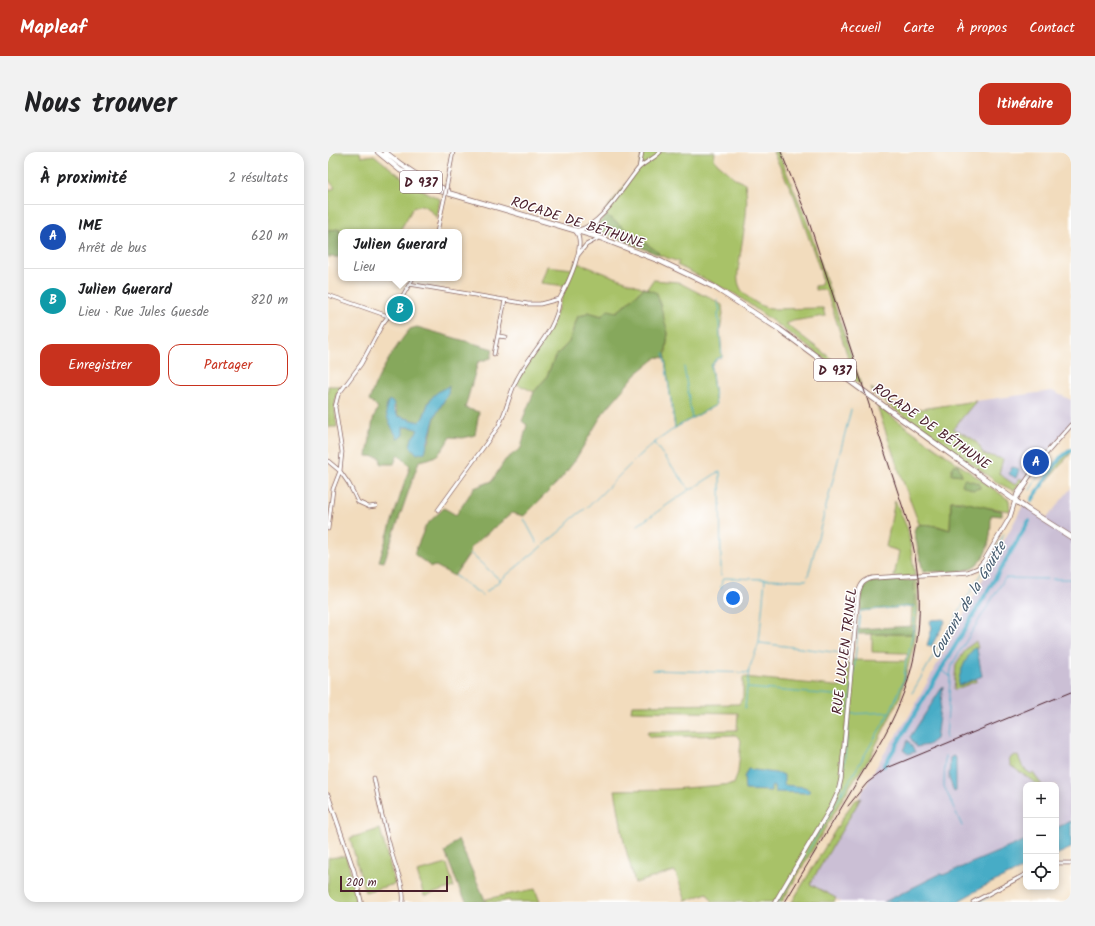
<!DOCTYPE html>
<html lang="fr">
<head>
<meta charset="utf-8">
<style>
	:root { --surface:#fff; --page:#f2f2f2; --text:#202124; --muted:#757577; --line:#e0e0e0; --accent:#c8321e }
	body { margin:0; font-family:Kalam,sans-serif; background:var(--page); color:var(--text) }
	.controls { position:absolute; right:12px; bottom:12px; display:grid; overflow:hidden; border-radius:8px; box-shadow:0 2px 10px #0003 }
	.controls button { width:36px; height:36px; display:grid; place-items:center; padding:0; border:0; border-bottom:1px solid var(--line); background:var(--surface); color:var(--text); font:20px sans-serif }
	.scale { position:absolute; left:12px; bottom:10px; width:108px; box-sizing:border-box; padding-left:4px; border:2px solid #4a1f2b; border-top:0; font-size:11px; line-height:14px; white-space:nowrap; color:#4a1f2b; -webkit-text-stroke:3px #fff; paint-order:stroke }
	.you { position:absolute; left:405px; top:446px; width:14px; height:14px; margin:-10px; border:3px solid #fff; border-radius:50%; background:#1a73e8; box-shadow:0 0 0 6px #1a73e833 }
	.badge { display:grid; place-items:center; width:26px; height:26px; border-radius:50%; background:var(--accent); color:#fff; font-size:13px; font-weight:700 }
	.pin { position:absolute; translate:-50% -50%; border:2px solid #fff; box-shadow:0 1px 4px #0006 }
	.popup { position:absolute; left:10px; top:77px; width:124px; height:52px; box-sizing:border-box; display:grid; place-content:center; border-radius:8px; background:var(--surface); filter:drop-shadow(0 1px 3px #0005); font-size:13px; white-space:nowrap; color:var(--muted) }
	.popup b { font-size:15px; color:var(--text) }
	.popup::after { content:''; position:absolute; left:50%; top:100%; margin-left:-8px; border:8px solid transparent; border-top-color:var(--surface) }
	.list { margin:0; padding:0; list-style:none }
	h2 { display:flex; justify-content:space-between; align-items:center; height:52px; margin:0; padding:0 16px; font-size:17px }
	h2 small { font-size:13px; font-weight:400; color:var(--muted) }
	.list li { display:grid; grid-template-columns:26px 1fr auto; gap:12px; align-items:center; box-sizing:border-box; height:64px; padding:0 16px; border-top:1px solid var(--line) }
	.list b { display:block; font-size:15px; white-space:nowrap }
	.list p { margin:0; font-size:13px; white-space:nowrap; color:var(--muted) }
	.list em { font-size:13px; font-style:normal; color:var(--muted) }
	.actions { display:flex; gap:8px; padding:12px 16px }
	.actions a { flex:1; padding:9px 0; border:1px solid var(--accent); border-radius:12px; text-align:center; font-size:14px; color:var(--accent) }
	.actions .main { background:var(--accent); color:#fff }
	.icon { flex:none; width:22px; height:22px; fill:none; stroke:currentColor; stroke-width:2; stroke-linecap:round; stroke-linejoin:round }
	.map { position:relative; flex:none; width:743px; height:750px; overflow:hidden; border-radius:12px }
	header { display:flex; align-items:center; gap:24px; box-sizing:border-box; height:56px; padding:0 20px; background:var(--accent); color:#fff }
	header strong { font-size:19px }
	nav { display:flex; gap:22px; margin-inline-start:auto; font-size:14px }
	.intro { display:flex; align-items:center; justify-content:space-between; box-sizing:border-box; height:96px; padding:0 24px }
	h1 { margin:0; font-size:28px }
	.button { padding:10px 18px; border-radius:12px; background:var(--accent); color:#fff; font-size:14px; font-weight:700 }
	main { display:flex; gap:24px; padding:0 24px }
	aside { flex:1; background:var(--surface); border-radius:12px; box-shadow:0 2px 10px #0003 }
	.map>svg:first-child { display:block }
	.industrial { fill:#cbbfd5 }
	.green { fill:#a8c267; stroke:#797049 }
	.forest { fill:#86a85c; stroke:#686444; fill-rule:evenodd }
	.water { fill:#46acc6; stroke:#486678 }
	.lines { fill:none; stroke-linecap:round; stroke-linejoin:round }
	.stream { stroke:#46acc6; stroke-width:1 }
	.canal { stroke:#46acc6; stroke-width:4 }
	.minor-casing { stroke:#85615e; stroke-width:4.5 }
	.tertiary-casing { stroke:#85615e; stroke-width:5 }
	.primary-casing { stroke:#85615e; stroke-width:6 }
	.minor { stroke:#fff; stroke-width:3 }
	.tertiary { stroke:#fff; stroke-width:3.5 }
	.primary { stroke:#fff; stroke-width:4.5 }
	.rail { stroke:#4a1f2b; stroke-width:1 }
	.minor-bridge-casing { stroke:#85615e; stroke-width:4.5; stroke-linecap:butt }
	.minor-bridge { stroke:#fff; stroke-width:3 }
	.labels { text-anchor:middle; stroke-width:3; stroke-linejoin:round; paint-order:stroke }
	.shield { fill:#fff; stroke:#80626b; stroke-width:1 }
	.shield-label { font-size:13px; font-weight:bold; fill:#4a1f2b }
	.street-label { font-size:14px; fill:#4a1f2b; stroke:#fff }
	.water-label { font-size:15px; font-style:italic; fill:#485e71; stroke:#fff }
</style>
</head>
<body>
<header>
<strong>Mapleaf</strong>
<nav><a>Accueil</a><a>Carte</a><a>À propos</a><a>Contact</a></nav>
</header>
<div class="intro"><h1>Nous trouver</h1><a class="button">Itinéraire</a></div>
<main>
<aside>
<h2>À proximité<small>2 résultats</small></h2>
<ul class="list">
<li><span class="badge" style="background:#1a4fb4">A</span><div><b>IME</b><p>Arrêt de bus</p></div><em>620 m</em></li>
<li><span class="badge" style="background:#0f9aa8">B</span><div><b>Julien Guerard</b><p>Lieu · Rue Jules Guesde</p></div><em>820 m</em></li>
</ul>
<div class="actions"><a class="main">Enregistrer</a><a>Partager</a></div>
</aside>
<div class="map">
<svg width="743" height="750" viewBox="0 0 743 750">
	<rect width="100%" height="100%" fill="#fff"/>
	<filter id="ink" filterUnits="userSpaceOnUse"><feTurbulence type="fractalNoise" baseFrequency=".025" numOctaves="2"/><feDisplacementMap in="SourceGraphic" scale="8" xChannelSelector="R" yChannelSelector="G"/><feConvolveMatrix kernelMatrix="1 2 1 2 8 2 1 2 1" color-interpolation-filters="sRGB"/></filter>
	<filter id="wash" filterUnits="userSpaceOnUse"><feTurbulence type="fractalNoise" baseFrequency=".012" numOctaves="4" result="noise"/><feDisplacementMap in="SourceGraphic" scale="16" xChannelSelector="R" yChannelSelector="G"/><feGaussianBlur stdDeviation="0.9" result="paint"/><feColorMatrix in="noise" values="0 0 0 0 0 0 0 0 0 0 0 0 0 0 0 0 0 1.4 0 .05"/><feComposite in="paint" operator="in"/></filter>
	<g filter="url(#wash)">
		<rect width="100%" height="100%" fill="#f2dcbd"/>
		<path class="industrial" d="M724,239L743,248V273L716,304L698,330L692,326L688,333L671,322L675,307L655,302L651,292L644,286L625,277L648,249Z
			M743,336V670L728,676V633H698V689L615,723L612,722L556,750H513L482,732L554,605L581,564L697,350L719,366Z"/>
		<path class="green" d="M3,0H32L33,5L46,3L82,32L112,47L109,66L100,56L93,53L85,56L71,80H13V87L12,77L0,78V38L7,36L0,27V1Z
			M314,0H387L386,8L408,27L417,31C422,56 415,80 412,105C411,114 408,124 411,133C414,144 432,154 442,157L495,156L497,164L465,169L458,172L526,224L499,140L494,137L487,138V134L493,133L494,128L492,118L466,44L445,0H450L477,64L533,233L407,142L349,113L351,110L331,103L330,100L280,65L276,60L311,16Z
			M247,110L316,136L289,160L274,164L260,160L256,163L250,164L241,190L227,205L218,226L206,240L187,231L224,173L238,134L213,131L219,114L245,117Z
			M325,128L350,130L375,143H378L394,153L395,162L392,178L394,205L388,207L383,214L388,253L347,276L337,206L340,181L319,137Z
			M0,234H13C4,246 7,260 9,275H0Z
			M543,236L578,259L648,249L625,277C640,284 649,286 655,302L675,307L671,322L687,333L692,326L695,328L686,339L670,331L545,242Z
			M549,254L681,348L682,359L642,353L633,349H623L622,378L610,374L591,372L570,316Z
			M743,298V301L718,330H716L730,312Z
			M567,348L580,378L587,424L566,425L571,399L558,395Z
			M589,427L590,457L586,492L572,545L541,607L522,634L454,750H385L379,741L358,749L347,719L307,731L296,690L287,638L345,637L406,632L410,620L413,588L408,583L322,585L319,580L409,578L410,561L303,559L304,553L411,552L415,545V525L517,535L520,508L577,509L580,503L575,501L544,500V482H584L586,474H583L584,454H587L586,428Z
			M648,489L650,496H646L630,534L648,527L649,529L626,538L628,512L639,496Z
			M686,603L690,604L695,616L703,622L705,621L714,633L709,632L683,614L681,607Z
			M533,646L482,732L508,746L506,750H464L517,662L526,649Z
			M52,677L67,732L37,740L22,686Z
			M18,704L31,750H0V706Z
			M119,712L126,735L96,744L89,720Z
			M207,737L212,750H182L181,748L173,750H159L158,747Z"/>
		<path class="forest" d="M278,63L330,100L331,103L273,79L270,72Z
			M12,77L13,105H0V78Z
			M316,136L329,141L340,181L337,206L329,205L308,222L275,261L246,310L231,329L196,364L184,361L143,395L142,401L126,424L108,414L103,415L86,402L98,373L116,356L128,363L146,336L164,329L177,308L193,296L199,273L194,269L206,240L218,226L227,205L241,190L250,164L256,163L260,160L274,164L280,158L289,160Z
			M89,175L165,197L163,206L150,210L137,256L151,260L147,283L135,286L122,285C113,301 110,306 91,309L56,410L51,409L82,314L70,302L66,312H53L52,305L39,304L45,268L50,255L41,249C48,226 66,196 82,177ZM120,242L107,264L101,291L84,286L90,278L83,275H75L61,249L66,251L70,264L91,270L95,266L101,249Z
			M625,313H630L634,323L623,322Z
			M636,327L651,331L652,336L645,338L634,333Z
			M623,349C638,349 659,356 674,359V364L663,363C663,382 662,408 641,417C631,421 606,419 595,420L586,379L588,374C597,370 612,375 622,378Z
			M586,428L587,454L532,459L535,436L542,430Z
			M586,474L584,482H529L530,477Z
			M130,687L158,750H139L133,741L117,700Z"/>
		<path class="water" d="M121,234L120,242L107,264L97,300L89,302L82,294L84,286L90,278L83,275H75V283L70,287C64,275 53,262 61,248L66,251V258L70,264L91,270C98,264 97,257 101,250C105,242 114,237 121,234Z
			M684,315L689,316L691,318L688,326L681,322Z
			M616,467L617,470L603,495L599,493L604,476L602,470L603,468Z
			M646,496L649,497L654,524L630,534C631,520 637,508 646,496Z
			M615,534L608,587L600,593L588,595L582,585Z
			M580,588L587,600L580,602L575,598Z
			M625,604L628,606V639L626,640L621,626L622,606Z
			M420,617L454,622L456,623V633L477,635L482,639L480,641L447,640L446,634L443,635V639L417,638L416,625Z
			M743,669V696L728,703V676Z
			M698,688V715L655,735L629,750H556L612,722L615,723Z"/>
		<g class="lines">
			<path class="stream" d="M389,148L392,158L390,161L394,205L388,207L383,214L388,253L347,276L326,291L362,338L392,319L393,423
				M336,202L347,276
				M356,215L364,267
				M702,338L720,307
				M196,367L209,391
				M310,373L361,338
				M143,402L172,428
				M127,424L154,443
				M480,424L523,258
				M724,427H743
				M393,436L394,428L397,426L437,427
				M158,440L236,376C242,366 254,360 263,352C284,332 303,310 326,291
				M432,491L521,502
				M324,518L420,521
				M612,518L622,524V528L618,586
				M622,524L624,513L632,499L677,426L719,427
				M420,536L518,544
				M584,541L676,382
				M417,556L421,517L431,491L437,427L478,428L479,427
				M522,562L562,560
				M617,604L616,634L634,674
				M450,750L562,560L576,527L578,509L581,500L586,474L587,454L532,459L513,642
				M652,750L667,741"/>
			<path class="canal" d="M704,348L732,306L743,298
				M556,614L701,369"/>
		</g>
	</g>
	<g filter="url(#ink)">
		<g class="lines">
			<defs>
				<path id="minor" d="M311,16L314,0
					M119,32L125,0
					M250,78C273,74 296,34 310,17C316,10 326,7 332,0
					M109,80L117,43
					M268,84L266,77L270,67
					M250,103L258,93L269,87
					M81,132L200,152H212L231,147
					M0,143L60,164
					M170,184L178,185
					M166,202L177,148
					M0,309L12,319L21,332L30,350L41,355L48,354
					M110,358L170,275C179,259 181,242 189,227C199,208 213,193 223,175C226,169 230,159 231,152C232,149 231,148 232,146C239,133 259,93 248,80
					M0,377L5,337L12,319L14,300L7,255L10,243L33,212L55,171L70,152L85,126
					M46,626C51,652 57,677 64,702C68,717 77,736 75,750
					M728,711H743
					M645,750L698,722"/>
				<path id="tertiary" d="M688,347L699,331
					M0,643L26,719L33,750
					M447,750L503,655L510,640L513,627L530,443C532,433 535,428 545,426L640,420L650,416L656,409L682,365L689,342L714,306L743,273"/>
				<path id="primary" d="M50,0L72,18L113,39L270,85L332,109L386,135L451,177L579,271L699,357L743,385
					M57,0C76,16 97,29 120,39"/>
			</defs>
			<use href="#minor" class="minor-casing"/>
			<use href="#tertiary" class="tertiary-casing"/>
			<use href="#primary" class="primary-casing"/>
			<use href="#minor" class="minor"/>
			<use href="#tertiary" class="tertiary"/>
			<use href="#primary" class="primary"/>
			<path class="rail" d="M453,0L479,64L579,368C596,429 597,491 572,550C560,581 541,609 524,638C502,675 479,713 457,750
				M520,654L539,631L559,616L743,540"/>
			<defs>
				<path id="minor-bridge" d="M117,43L119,32"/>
			</defs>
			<use href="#minor-bridge" class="minor-bridge-casing"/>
			<use href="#minor-bridge" class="minor-bridge"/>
		</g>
	</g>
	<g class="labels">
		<g class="shield">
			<rect x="72" y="19" width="42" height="22" rx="3"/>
			<rect x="486" y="207" width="42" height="22" rx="3"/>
		</g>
		<g class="shield-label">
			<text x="93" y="35">D 937</text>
			<text x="507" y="223">D 937</text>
		</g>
		<g class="street-label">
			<text transform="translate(250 70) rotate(18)" y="5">ROCADE DE BÉTHUNE</text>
			<text transform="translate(604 274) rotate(35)" y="5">ROCADE DE BÉTHUNE</text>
			<text transform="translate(516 499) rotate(-83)" y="5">RUE LUCIEN TRINEL</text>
		</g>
		<g class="water-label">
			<text transform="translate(640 448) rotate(-59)" y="5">Courant de la Goutte</text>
		</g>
	</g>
</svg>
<div class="controls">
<button>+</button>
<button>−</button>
<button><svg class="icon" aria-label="locate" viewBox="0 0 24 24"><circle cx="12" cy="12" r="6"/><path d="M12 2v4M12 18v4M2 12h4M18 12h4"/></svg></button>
</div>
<div class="scale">200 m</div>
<div class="you"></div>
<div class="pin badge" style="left:708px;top:310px;background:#1a4fb4">A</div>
<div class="pin badge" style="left:72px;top:157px;background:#0f9aa8">B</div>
<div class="popup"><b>Julien Guerard</b>Lieu</div>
</div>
</main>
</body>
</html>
